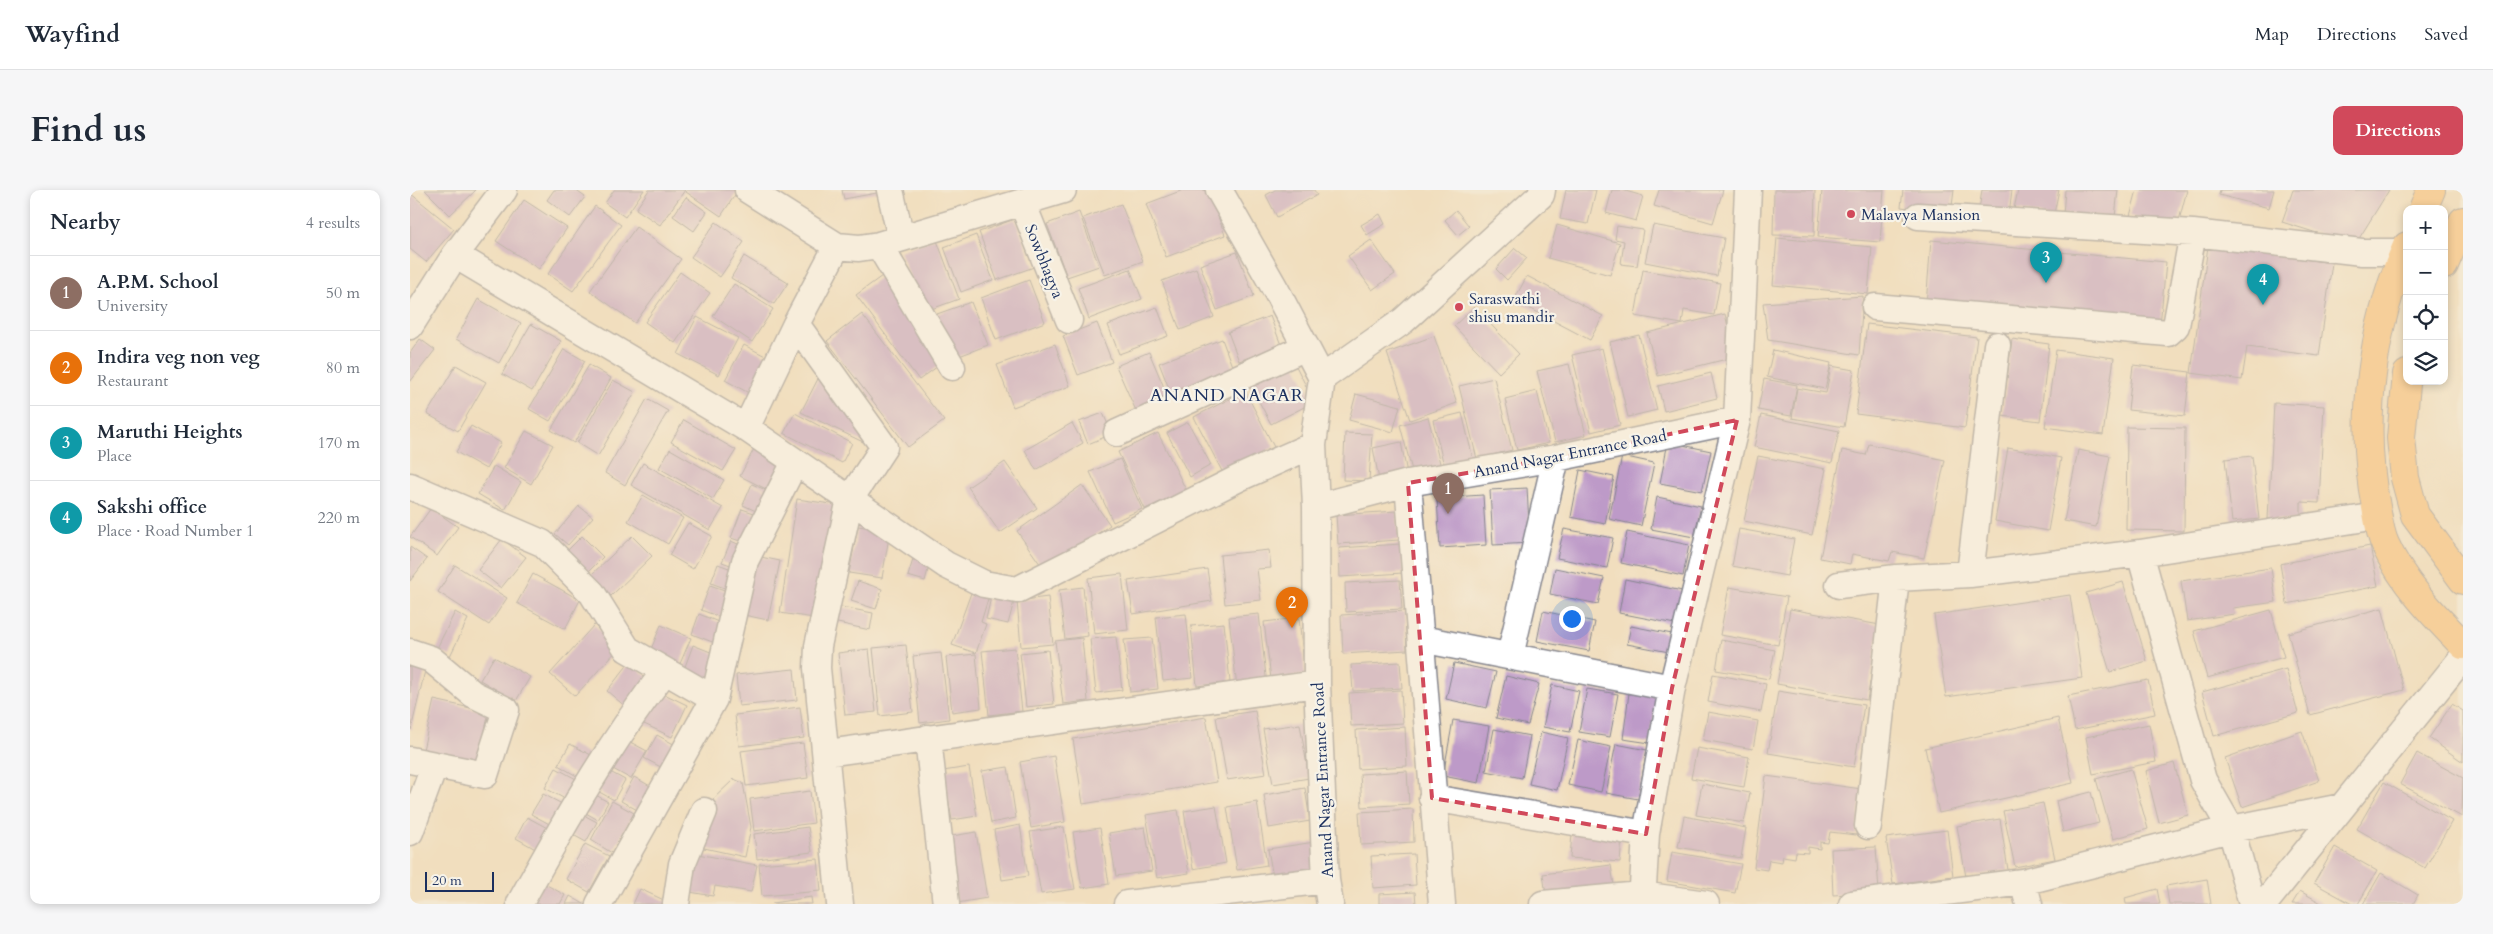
<!DOCTYPE html>
<html lang="en">
<head>
<meta charset="utf-8">
<style>
	:root { --surface:#fff; --page:#f6f6f7; --text:#1f2937; --muted:#747a83; --line:#e0e1e3; --accent:#d1495b }
	body { margin:0; font-family:Cardo,serif; background:var(--page); color:var(--text) }
	.controls { position:absolute; right:15px; top:15px; display:grid; overflow:hidden; border-radius:10px; box-shadow:0 2px 8px #0003 }
	.controls button { width:45px; height:45px; display:grid; place-items:center; padding:0; border:0; border-bottom:1px solid var(--line); background:var(--surface); color:var(--text); font:25px sans-serif }
	.scale { position:absolute; left:15px; bottom:12px; width:69px; box-sizing:border-box; padding-left:5px; border:2px solid #1b2f5e; border-top:0; font-size:14px; line-height:18px; white-space:nowrap; color:#1b2f5e; -webkit-text-stroke:4px #f7f3e8; paint-order:stroke }
	.you { position:absolute; left:1161px; top:428px; width:18px; height:18px; margin:-12px; border:4px solid #fff; border-radius:50%; background:#1a73e8; box-shadow:0 0 0 8px #1a73e833 }
	.badge { display:grid; place-items:center; width:32px; height:32px; border-radius:50%; background:var(--accent); color:#fff; font-size:16px; font-weight:700 }
	.pin { position:absolute; translate:-50% -41px; filter:drop-shadow(0 1px 2px #0008) }
	.pin::after { content:''; position:absolute; top:26px; width:18px; height:15px; background:inherit; clip-path:polygon(0 0,100% 0,50% 100%) }
	.list { margin:0; padding:0; list-style:none }
	h2 { display:flex; justify-content:space-between; align-items:center; height:65px; margin:0; padding:0 20px; font-size:21px }
	h2 small { font-size:16px; font-weight:400; color:var(--muted) }
	.list li { display:grid; grid-template-columns:32px 1fr auto; gap:15px; align-items:center; box-sizing:border-box; height:75px; padding:0 20px; border-top:1px solid var(--line) }
	.list b { display:block; font-size:19px; white-space:nowrap }
	.list p { margin:0; font-size:16px; white-space:nowrap; color:var(--muted) }
	.list em { font-size:16px; font-style:normal; color:var(--muted) }
	.icon { flex:none; width:28px; height:28px; fill:none; stroke:currentColor; stroke-width:2; stroke-linecap:round; stroke-linejoin:round }
	.map { position:relative; flex:none; width:2053px; height:714px; overflow:hidden; border-radius:10px }
	header { display:flex; align-items:center; gap:30px; box-sizing:border-box; height:70px; padding:0 25px; background:var(--surface); border-bottom:1px solid var(--line) }
	header strong { font-size:24px }
	nav { display:flex; gap:28px; margin-inline-start:auto; font-size:18px }
	.intro { display:flex; align-items:center; justify-content:space-between; box-sizing:border-box; height:120px; padding:0 30px }
	h1 { margin:0; font-size:35px }
	.button { padding:12px 22px; border-radius:10px; background:var(--accent); color:#fff; font-size:18px; font-weight:700 }
	main { display:flex; gap:30px; padding:0 30px }
	aside { flex:1; background:var(--surface); border-radius:10px; box-shadow:0 2px 8px #0003 }
	.map>svg:first-child { display:block }
	.building { fill:#bd9ac8 }
	.lines { fill:none; stroke-linecap:round; stroke-linejoin:round }
	.minor-casing { stroke:#86868e; stroke-width:29 }
	.major-casing { stroke:#86868e; stroke-width:30 }
	.minor { stroke:#fff; stroke-width:26 }
	.major { stroke:#fcbd6f; stroke-width:28 }
	.marked { fill:none; stroke:#d1495b; stroke-width:4; stroke-dasharray:10 6; stroke-linejoin:round }
	.poi-dot { fill:#d1495b; stroke:#f7f3e8; stroke-width:2 }
	.labels { text-anchor:middle; stroke-width:4.5; stroke-linejoin:round; paint-order:stroke }
	.poi-label { font-size:16px; fill:#1b2f5e; stroke:#f7f3e8; text-anchor:start }
	.street-label { font-size:16px; fill:#1b2f5e; stroke:#f7f3e8 }
	.neighbourhood-label { font-size:18px; letter-spacing:1px; fill:#1b2f5e; stroke:#f7f3e8 }
</style>
</head>
<body>
<header>
<strong>Wayfind</strong>
<nav><a>Map</a><a>Directions</a><a>Saved</a></nav>
</header>
<div class="intro"><h1>Find us</h1><a class="button">Directions</a></div>
<main>
<aside>
<h2>Nearby<small>4 results</small></h2>
<ul class="list">
<li><span class="badge" style="background:#8d6e63">1</span><div><b>A.P.M. School</b><p>University</p></div><em>50 m</em></li>
<li><span class="badge" style="background:#e8710a">2</span><div><b>Indira veg non veg</b><p>Restaurant</p></div><em>80 m</em></li>
<li><span class="badge" style="background:#0f9aa8">3</span><div><b>Maruthi Heights</b><p>Place</p></div><em>170 m</em></li>
<li><span class="badge" style="background:#0f9aa8">4</span><div><b>Sakshi office</b><p>Place · Road Number 1</p></div><em>220 m</em></li>
</ul>
</aside>
<div class="map">
<svg width="2053" height="714" viewBox="0 0 2053 714">
	<rect width="100%" height="100%" fill="#f7f3e8"/>
	<filter id="ink" filterUnits="userSpaceOnUse"><feTurbulence type="fractalNoise" baseFrequency=".02" numOctaves="2"/><feDisplacementMap in="SourceGraphic" scale="10" xChannelSelector="R" yChannelSelector="G"/><feConvolveMatrix kernelMatrix="1 2 1 2 8 2 1 2 1" color-interpolation-filters="sRGB"/></filter>
	<filter id="wash" filterUnits="userSpaceOnUse"><feTurbulence type="fractalNoise" baseFrequency=".0096" numOctaves="4" result="noise"/><feDisplacementMap in="SourceGraphic" scale="20" xChannelSelector="R" yChannelSelector="G"/><feGaussianBlur stdDeviation="1.12" result="paint"/><feColorMatrix in="noise" values="0 0 0 0 0 0 0 0 0 0 0 0 0 0 0 0 0 1.4 0 .05"/><feComposite in="paint" operator="in"/></filter>
	<g filter="url(#wash)">
		<rect width="100%" height="100%" fill="#f1debe"/>
		<g id="blocks">
			<path class="building" d="M15,0H66L40,25Z
				M144,0H165L175,7L160,27L137,10Z
				M204,0H234L215,27L195,13Z
				M239,0H275L250,35L226,19Z
				M277,0H324L327,2L311,26L276,2Z
				M432,0H472V2L434,9Z
				M773,0H798L815,45L756,67L736,14Z
				M865,0H904L907,5L867,27L856,5Z
				M1156,0H1186L1178,34L1150,29Z
				M1202,0H1212L1233,6L1226,31L1196,23Z
				M1249,0H1313L1303,33L1244,16Z
				M1364,0H1405L1404,46L1363,45Z
				M1412,0H1474L1470,52L1408,47Z
				M1493,0H1544L1541,24L1491,17Z
				M1572,0H1602L1599,24L1569,20Z
				M1608,0H1649L1643,28L1604,19Z
				M1655,0H1708L1705,27L1653,24Z
				M1727,0H1777L1767,38L1720,26Z
				M1810,0H1864L1859,18L1809,5Z
				M1883,0H1979L1945,55L1872,32Z
				M0,3L44,39L16,72L0,59Z
				M276,7L297,22L284,41L263,26Z
				M114,10L157,38L129,79L86,51Z
				M711,14L733,71L695,85L673,28Z
				M185,16L211,35L163,101L138,84Z
				M1046,20L1059,36L1048,45L1035,30Z
				M669,22L689,76L657,87L637,34Z
				M970,24L975,34L957,45L951,35Z
				M605,29L624,77L587,90L569,42Z
				M306,32L334,52L310,87L281,67Z
				M1147,35L1210,53L1200,85L1138,68Z
				M1243,35L1314,48L1307,86L1235,72Z
				M1207,36L1233,40L1227,76L1211,74L1214,51L1205,49Z
				M226,37L271,69L225,133L180,101Z
				M566,45L583,90L551,102L534,57Z
				M526,48L549,109L513,122L490,61Z
				M1367,48L1462,57L1458,104L1363,95Z
				M961,50L985,84L962,100L938,66Z
				M1521,50L1756,72L1750,136L1516,115Z
				M1798,56L1922,73L1909,166L1837,157L1832,190L1781,183Z
				M1105,58L1117,68L1097,90L1086,79Z
				M827,62L844,106L807,120L790,75Z
				M334,66L378,93L364,114L321,88Z
				M786,78L804,127L770,140L752,91Z
				M720,79L732,109L679,129L668,98Z
				M1233,80L1310,93L1304,125L1274,120L1272,134L1225,126Z
				M270,82L300,103L265,153L235,132Z
				M472,86L535,171L509,190L446,105Z
				M1117,86L1193,126L1180,150L1104,110Z
				M619,90L635,132L586,150L571,108Z
				M324,94L363,119L342,152L303,126Z
				M1453,106L1449,165L1358,150L1353,113Z
				M68,109L111,133L89,173L46,149Z
				M561,112L578,155L544,168L527,124Z
				M747,117L758,146L709,164L698,135Z
				M1064,117L1109,164L1089,183L1044,136Z
				M452,124L534,231L498,257L417,151Z
				M1315,124L1325,167L1248,186L1237,143Z
				M860,126L871,155L829,171L818,142Z
				M287,127L328,148L309,185L268,164Z
				M687,133L702,172L668,185L653,146Z
				M121,134L151,151L122,201L92,184Z
				M1457,134L1567,147L1555,238L1446,224Z
				M1229,145L1247,220L1218,227L1200,152Z
				M1024,146L1047,213L1000,230L977,163Z
				M10,149L25,160L0,192V163Z
				M812,149L826,187L764,211L749,173Z
				M1602,149L1639,154L1630,231L1592,226Z
				M645,154L660,196L603,217L587,175Z
				M334,155L365,171L346,207L315,190Z
				M1192,158L1210,235L1181,242L1162,165Z
				M154,159L175,171L140,231L119,219Z
				M1363,160L1421,173L1415,199L1357,187Z
				M1646,160L1704,168L1693,245L1635,237Z
				M739,162L759,209L727,223L706,176Z
				M881,166L904,212L861,234L837,189Z
				M1159,174L1176,245L1145,252L1127,181Z
				M46,175L76,192L48,241L17,224Z
				M179,175L201,188L164,253L141,240Z
				M1723,175L1780,182L1775,226L1718,220Z
				M1421,176L1444,180L1434,237L1382,228L1387,198L1416,203Z
				M411,183L460,239L453,252L391,222Z
				M1301,183L1307,208L1254,221L1248,196Z
				M1084,188L1102,260L1067,269L1049,196Z
				M1354,189L1387,195L1381,226L1348,220Z
				M203,190L225,202L188,266L167,253Z
				M835,201L864,257L814,285L784,227Z
				M1127,201L1139,253L1107,260L1095,209Z
				M946,204L990,216L983,242L939,230Z
				M237,209L258,221L215,295L195,283Z
				M1864,213L1914,216L1909,313L1891,312V331L1858,329Z
				M385,223L442,253L432,273L374,243Z
				M693,223L702,244L678,254L669,232Z
				M1052,223L1064,273L1035,280L1023,230Z
				M1351,225L1429,241L1422,273L1344,257Z
				M1018,227L1032,281L1004,288L990,235Z
				M274,230L326,260L313,281L261,252Z
				M778,232L801,275L780,287L757,243Z
				M662,233L673,253L626,280L615,260Z
				M61,236L91,253L76,279L46,262Z
				M1717,237L1775,238L1774,341L1716,340Z
				M116,241L143,255L121,294L94,278Z
				M748,243L776,300L735,319L708,262Z
				M935,243L962,244L959,291L933,290Z
				M991,252L998,289L970,295L963,258Z
				M1258,252L1301,261L1292,301L1250,293Z
				M1459,254L1535,270L1514,368L1482,362L1479,371L1442,364L1440,374L1410,368L1432,260L1456,265Z
				M345,257L373,271L358,300L330,286Z
				M1598,258L1651,268L1638,341L1585,331Z
				M260,259L314,290L303,309L249,278Z
				M1668,260L1700,266L1686,337L1654,331Z
				M1212,266L1244,273L1231,336L1199,329Z
				M1348,266L1416,279L1402,345L1334,331Z
				M1842,266L1849,329L1822,332L1815,269Z
				M710,269L732,319L703,332L680,282Z
				M595,272L627,318L590,343L558,297Z
				M233,273L313,318L300,340L221,295Z
				M84,276L111,292L95,320L68,304Z
				M1170,280L1204,287L1195,334L1161,327Z
				M342,294L358,301L348,322L333,315Z
				M672,295L700,335L635,381L607,341Z
				M1117,298L1120,353L1083,355L1080,300Z
				M233,305L273,328L258,354L218,331Z
				M1073,305L1076,355L1030,358L1027,308Z
				M1247,307L1291,316L1284,347L1241,339Z
				M387,309L428,315L411,429L370,423Z
				M169,316L183,327L158,355L145,344Z
				M21,318L48,337L27,366L0,347Z
				M332,319L347,324L336,353L321,348Z
				M987,321L989,350L928,354L926,325Z
				M278,333L302,346L283,379L259,365Z
				M448,336L480,341L472,388L439,383Z
				M1154,339L1203,348L1197,378L1147,368Z
				M1329,339L1384,349L1377,386L1322,376Z
				M1217,342L1279,355L1273,386L1211,373Z
				M172,346L193,367L179,381L158,360Z
				M222,346L242,366L201,406L181,385Z
				M92,349L116,367L91,398L68,380Z
				M321,351L337,358L329,378L312,372Z
				M991,354L993,383L930,387L929,358Z
				M1960,356L1968,396L1877,414L1870,374Z
				M0,357L17,369L0,391Z
				M859,360L861,378L847,379L851,410L815,414L810,365Z
				M505,363L521,368L515,391L498,386Z
				M341,365L370,371L358,430L329,424Z
				M308,374L327,381L320,400L301,393Z
				M45,375L97,408L79,435L28,402Z
				M1145,378L1194,388L1188,414L1140,404Z
				M1861,378L1866,412L1823,418L1824,424L1777,431L1771,391Z
				M797,379L802,411L723,424L718,391Z
				M123,384L170,410L155,439L107,413Z
				M712,384L718,440L684,444L678,388Z
				M1215,389L1277,402L1270,435L1209,423Z
				M990,390L992,419L936,422L935,393Z
				M448,391L472,399L466,419L441,411Z
				M1713,392L1737,471L1700,482L1676,403Z
				M300,395L320,402L310,427L291,420Z
				M673,397L678,446L655,449L649,400Z
				M1319,397L1377,407L1368,455L1310,445Z
				M583,398L606,404L598,434L576,429Z
				M561,403L578,409L571,432L576,434L566,463L542,455Z
				M1660,405L1672,488L1536,507L1524,425Z
				M638,407L643,454L611,457L607,411Z
				M426,416L463,423L460,440L423,432Z
				M1972,418L1994,500L1900,525L1878,443Z
				M1380,419L1470,435L1457,510L1367,494Z
				M1861,420L1874,467L1797,488L1784,441Z
				M995,421L997,460L933,464L931,425Z
				M1133,421L1185,432L1179,461L1127,451Z
				M45,422L58,429L40,466L26,460Z
				M289,424L318,436L310,455L282,444Z
				M776,424L783,488L753,491L746,427Z
				M849,424L857,495L827,498L819,427Z
				M889,428L895,485L861,489L854,432Z
				M814,433L820,492L787,496L781,436Z
				M184,435L209,458L165,506L140,484Z
				M251,435L281,448L269,476L239,464Z
				M1221,436L1262,444L1259,462L1217,454Z
				M706,447L712,500L686,503L680,449Z
				M672,448L678,511L653,514L645,451Z
				M742,448L748,499L720,502L714,450Z
				M1311,450L1365,460L1359,489L1306,480Z
				M283,455L308,465L298,492L273,482Z
				M496,455L503,522L470,526L463,458Z
				M605,458L612,521L579,525L572,461Z
				M459,459L466,522L435,525L428,463Z
				M638,460L644,514L616,517L610,463Z
				M531,463L539,529L510,533L503,466Z
				M566,464L571,518L542,522L536,467Z
				M84,467L120,487L106,511L70,490Z
				M0,469L17,472L1,540L0,539Z
				M220,472L241,490L217,518L197,501Z
				M990,472L992,498L943,501L941,475Z
				M1044,473L1086,482L1077,518L1036,509Z
				M384,479L387,510L329,516L326,485Z
				M1876,479L1888,523L1804,546L1792,502Z
				M1303,484L1356,494L1351,522L1298,512Z
				M1096,486L1129,494L1118,535L1086,528Z
				M1738,490L1745,524L1665,540L1658,506Z
				M1142,495L1169,501L1160,542L1133,537Z
				M1177,499L1208,504L1200,547L1169,542Z
				M991,500L993,533L941,536L939,503Z
				M248,501L277,515L262,547L232,533Z
				M1368,501L1454,515L1444,577L1358,563Z
				M1219,503L1247,507L1240,553L1213,549Z
				M24,510L79,522L68,572L13,560Z
				M2042,514L2053,521V572L2019,548Z
				M390,517L394,548L329,556L325,525Z
				M845,521L856,584L817,590L806,527Z
				M1298,522L1348,531L1343,559L1293,550Z
				M796,527L807,592L673,614L663,549Z
				M1648,528L1663,593L1529,623L1515,558Z
				M1043,530L1079,536L1069,593L1033,586Z
				M890,534L899,588L863,594L853,539Z
				M1739,534L1746,572L1683,584L1676,547Z
				M995,537L997,576L948,579L946,540Z
				M1084,539L1120,546L1112,588L1076,581Z
				M1892,541L1909,591L1832,617L1815,568Z
				M1131,542L1158,548L1147,600L1119,594Z
				M247,545L271,558L258,581L234,568Z
				M209,546L237,561L221,589L194,574Z
				M1168,550L1201,557L1191,602L1158,595Z
				M393,553L398,588L336,596L331,561Z
				M160,554L183,566L170,588L148,575Z
				M1206,554L1237,560L1228,609L1196,603Z
				M1287,558L1339,567L1334,597L1281,588Z
				M2007,563L2053,588L2052,627L1990,594Z
				M644,566L655,632L621,638L610,572Z
				M1764,573L1778,625L1749,633L1736,581Z
				M191,577L215,590L204,610L180,597Z
				M559,577L567,626L542,630L533,581Z
				M598,577L606,628L581,633L572,581Z
				M146,578L168,590L157,610L135,598Z
				M1721,579L1738,639L1703,649L1686,589Z
				M997,581L999,614L952,617L950,584Z
				M1356,586L1452,599L1446,645L1420,642L1418,653L1410,652V659L1398,657V663L1386,662L1385,668L1373,666L1372,672L1359,670L1357,680L1344,678Z
				M224,587L242,597L229,621L211,611Z
				M324,589L333,593L341,637L335,667L285,656L300,612Z
				M1974,592L2042,631L2015,678L1947,639Z
				M1292,594L1340,603L1334,633L1286,625Z
				M895,598L900,631L859,638L854,605Z
				M179,601L198,612L188,630L169,619Z
				M400,601L404,633L344,641L340,609Z
				M1681,602L1689,633L1653,642L1646,611Z
				M133,604L154,615L143,636L121,624Z
				M202,611L224,623L202,663L181,650Z
				M847,612L857,675L827,680L817,617Z
				M1633,613L1645,669L1605,677L1593,621Z
				M806,616L816,673L783,679L774,621Z
				M1003,619L1004,652L951,655L949,622Z
				M768,620L779,683L747,688L736,625Z
				M166,621L187,632L176,652L156,641Z
				M1274,626L1336,638L1331,668L1268,657Z
				M117,627L141,640L129,661L106,648Z
				M1590,629L1598,680L1556,687L1547,636Z
				M610,635L618,686L592,690L584,640Z
				M398,637L402,662L347,669L344,644Z
				M654,637L665,699L631,704L620,642Z
				M735,637L742,681L706,686L699,643Z
				M690,638L699,694L672,698L663,642Z
				M1537,640L1543,686L1483,694L1476,648Z
				M566,642L577,708L547,713L536,647Z
				M1162,643L1212,647L1210,672L1160,668Z
				M905,652L910,681L863,688L858,659Z
				M175,654L199,666L179,702L156,689Z
				M1466,657L1469,702L1423,705L1421,659Z
				M1925,657L1967,681L1948,714H1942L1904,693Z
				M1262,662L1331,674L1325,703L1257,691Z
				M282,663L347,675L341,702L305,696L303,706L274,701Z
				M1004,664L1006,695L963,698L961,666Z
				M408,669L411,701L352,706L349,674Z
				M1201,675L1205,702L1137,712L1133,684Z
				M1971,683L2008,705L2003,714H1953Z
				M1797,689L1801,714H1759L1756,696Z
				M133,693L155,705L150,714H121Z
				M230,699L258,712L257,714H223Z
				M1747,699L1750,714H1716L1715,708Z
				M1890,701L1913,714H1882Z
				M1005,702L1006,714H969V704Z
				M160,706L174,714H156Z
				M401,707L402,714H363V713Z"/>
		</g>
	</g>
	<g filter="url(#ink)">
		<use href="#blocks" fill-opacity="0" stroke="#86868e" stroke-width="1"/>
		<g class="lines">
			<defs>
				<path id="minor" d="M338,0L427,56L449,58L469,55L653,0
					M480,0L491,48
					M809,0L867,102L912,188L903,255L906,317L907,494L916,690L920,714
					M612,12L659,130
					M1508,26L1783,43L1952,62H1994
					M469,55L542,177
					M45,65L336,238L536,375L574,394L607,400L829,288L903,255
					M1465,117L1758,143L1766,136L1783,43
					M386,134L474,257L440,309L408,456L407,478L430,714
					M0,136L45,65L94,0
					M912,188L993,131L1131,5L1132,0
					M336,238L386,134L427,56
					M707,243L896,157
					M998,293L1032,714
					M0,296L132,353L182,403L217,459L304,509
					M906,317L998,293L1146,268L1327,230
					M1730,363L1793,590L1821,639L1842,714
					M1560,384L1587,155
					M1429,395L1486,388L1560,384L1730,363L1968,326
					M1011,449L1262,498
					M0,462L21,469L63,504L96,520L75,585L0,570
					M1100,466L1146,268
					M518,548L536,714
					M417,563L907,494
					M1022,608L1236,644
					M1458,636L1486,388
					M0,642L24,577
					M1613,692L1619,714
					M110,713C154,633 199,554 255,481
					M189,714L304,509L335,371L385,272
					M266,714L272,674L294,621
					M717,714L916,690
					M1133,714L1231,705L1296,714
					M1232,714L1236,644L1262,498L1327,230L1338,0
					M1442,714L1613,692L1821,639L1932,617
					M1854,714L2053,467"/>
				<path id="major" d="M2013,19L2021,0
					M1997,56C1962,135 1949,232 1966,317C1968,328 1970,343 1975,354C1993,394 2023,424 2053,455
					M2034,75L2053,31
					M1997,184L1991,248L1995,288L2005,325L2053,390"/>
			</defs>
			<use href="#minor" class="minor-casing"/>
			<use href="#major" class="major-casing"/>
			<use href="#minor" class="minor"/>
			<use href="#major" class="major"/>
		</g>
	</g>
	<path d="M0 0H2053V714H0ZM1327,230L1262,498L1236,644L1022,608L998,293L1146,268Z" fill="#f1debe" fill-opacity=".55" fill-rule="evenodd"/>
	<path class="marked" d="M1327,230L1262,498L1236,644L1022,608L998,293L1146,268Z"/>
	<g class="poi-dot">
		<circle cx="1441" cy="24" r="5"/>
		<circle cx="1049" cy="117" r="5"/>
	</g>
	<g class="labels">
		<g class="poi-label">
			<text x="1451" y="30">Malavya Mansion</text>
			<text x="1059" y="114">Saraswathi<tspan x="1059" dy="18">shisu mandir</tspan></text>
		</g>
		<g class="street-label">
			<text transform="translate(635 71) rotate(68)" y="6">Sowbhagya</text>
			<text transform="translate(1160 263) rotate(-11)" y="6">Anand Nagar Entrance Road</text>
			<text transform="translate(912 590) rotate(-93)" y="6">Anand Nagar Entrance Road</text>
		</g>
		<g class="neighbourhood-label">
			<text x="817" y="211">ANAND NAGAR</text>
		</g>
	</g>
</svg>
<div class="controls">
<button>+</button>
<button>−</button>
<button><svg class="icon" aria-label="locate" viewBox="0 0 24 24"><circle cx="12" cy="12" r="6"/><path d="M12 2v4M12 18v4M2 12h4M18 12h4"/></svg></button>
<button><svg class="icon" aria-label="layers" viewBox="0 0 24 24"><path d="M12 4l9 5-9 5-9-5zM3 14l9 5 9-5"/></svg></button>
</div>
<div class="scale">20 m</div>
<div class="you"></div>
<div class="pin badge" style="left:1038px;top:324px;background:#8d6e63">1</div>
<div class="pin badge" style="left:882px;top:438px;background:#e8710a">2</div>
<div class="pin badge" style="left:1636px;top:93px;background:#0f9aa8">3</div>
<div class="pin badge" style="left:1853px;top:115px;background:#0f9aa8">4</div>
</div>
</main>
</body>
</html>
